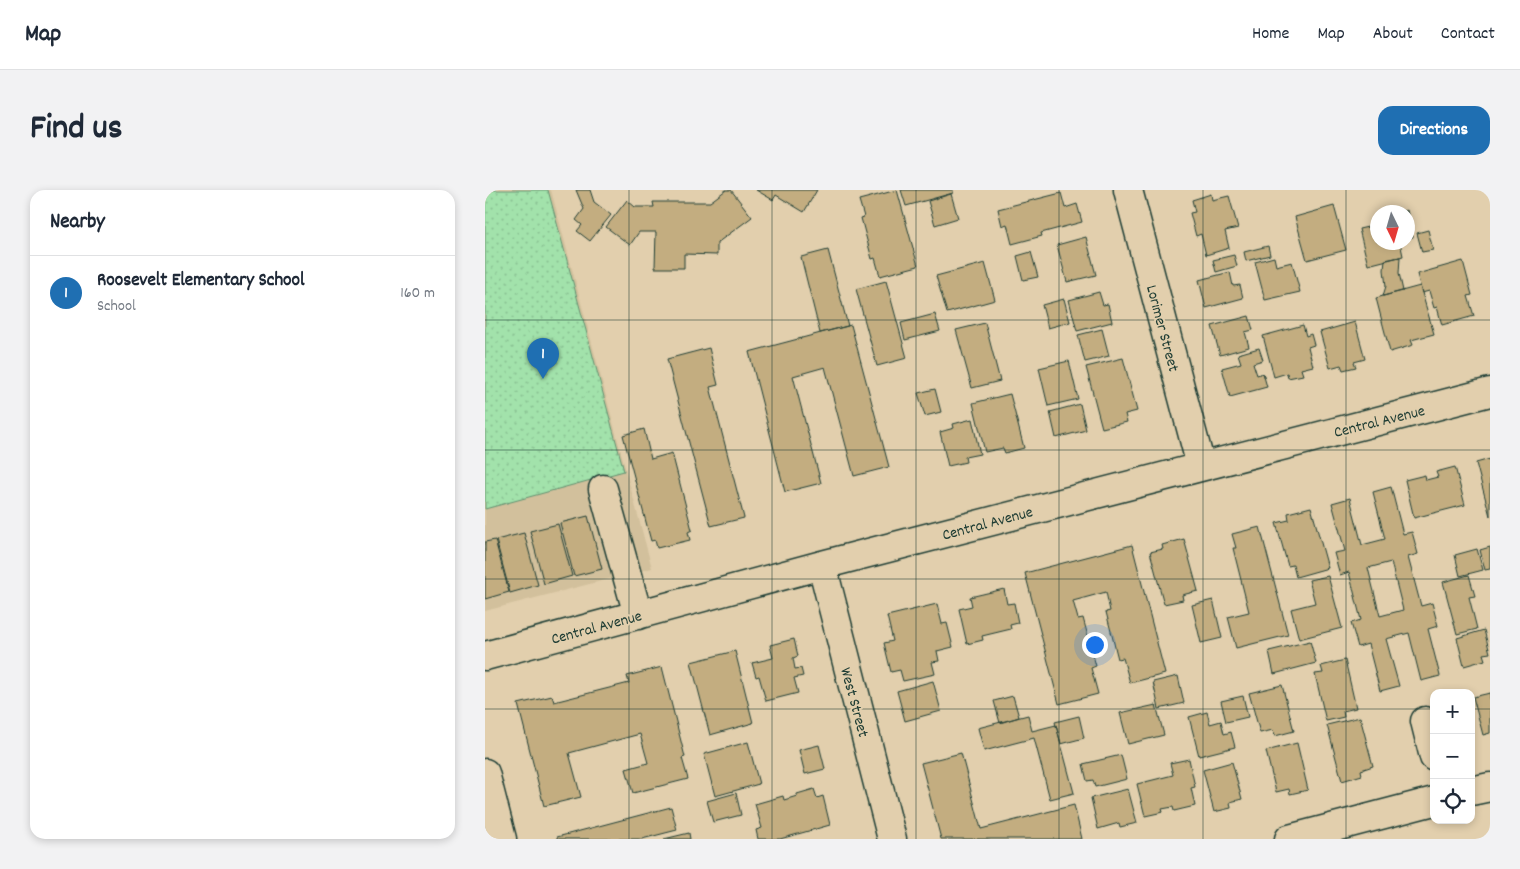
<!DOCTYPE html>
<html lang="en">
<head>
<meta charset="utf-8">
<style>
	:root { --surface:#fff; --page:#f2f2f3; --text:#1f2937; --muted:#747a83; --line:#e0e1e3; --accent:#1f6fb2 }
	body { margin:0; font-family:Dekko,sans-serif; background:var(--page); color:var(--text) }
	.controls { position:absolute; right:15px; bottom:15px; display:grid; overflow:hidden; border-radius:10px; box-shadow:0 2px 8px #0003 }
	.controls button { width:45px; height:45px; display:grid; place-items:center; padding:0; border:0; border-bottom:1px solid var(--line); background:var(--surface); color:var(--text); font:25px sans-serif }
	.compass { position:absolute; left:885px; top:15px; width:45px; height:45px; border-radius:50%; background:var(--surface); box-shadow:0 2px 8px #0003; rotate:175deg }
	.you { position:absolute; left:609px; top:454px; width:18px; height:18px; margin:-12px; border:4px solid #fff; border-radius:50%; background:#1a73e8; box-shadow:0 0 0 8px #1a73e833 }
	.badge { display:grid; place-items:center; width:32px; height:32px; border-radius:50%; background:var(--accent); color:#fff; font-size:16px; font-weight:700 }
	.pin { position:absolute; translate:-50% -41px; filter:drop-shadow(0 1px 2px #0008) }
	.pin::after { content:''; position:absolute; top:26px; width:18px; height:15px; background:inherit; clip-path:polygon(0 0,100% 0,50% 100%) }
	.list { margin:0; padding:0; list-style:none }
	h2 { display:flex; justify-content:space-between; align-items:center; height:65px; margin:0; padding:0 20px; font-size:21px }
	h2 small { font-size:16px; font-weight:400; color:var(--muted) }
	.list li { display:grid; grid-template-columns:32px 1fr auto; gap:15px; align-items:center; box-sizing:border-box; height:75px; padding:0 20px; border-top:1px solid var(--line) }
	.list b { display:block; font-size:19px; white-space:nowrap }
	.list p { margin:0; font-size:16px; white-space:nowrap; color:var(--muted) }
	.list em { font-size:16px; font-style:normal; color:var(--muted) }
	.icon { flex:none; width:28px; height:28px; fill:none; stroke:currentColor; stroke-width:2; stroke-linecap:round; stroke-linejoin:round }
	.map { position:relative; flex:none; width:1005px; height:649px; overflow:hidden; border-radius:15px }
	header { display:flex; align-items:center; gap:30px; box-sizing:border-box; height:70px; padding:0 25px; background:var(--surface); border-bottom:1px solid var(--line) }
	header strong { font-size:24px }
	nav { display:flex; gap:28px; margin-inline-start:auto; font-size:18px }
	.intro { display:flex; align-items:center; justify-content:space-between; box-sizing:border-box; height:120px; padding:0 30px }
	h1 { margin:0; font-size:35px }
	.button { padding:12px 22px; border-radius:15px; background:var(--accent); color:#fff; font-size:18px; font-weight:700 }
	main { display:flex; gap:30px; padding:0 30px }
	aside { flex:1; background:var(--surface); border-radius:15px; box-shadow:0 2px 8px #0003 }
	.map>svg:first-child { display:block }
	.built { fill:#d2c09c }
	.grass { fill:url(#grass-dots); stroke:#609070 }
	.building { fill:#c3ad80; stroke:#1f3d34; fill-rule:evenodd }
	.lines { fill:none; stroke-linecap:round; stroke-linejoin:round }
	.minor-casing { stroke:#1f3d34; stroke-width:31 }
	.minor { stroke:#e2cfad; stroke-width:28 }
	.grid { fill:none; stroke:#1f3d34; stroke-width:1; stroke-opacity:0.55 }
	.labels { text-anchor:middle; stroke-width:4; stroke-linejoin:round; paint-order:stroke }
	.street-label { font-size:16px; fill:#1f3d34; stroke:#e2cfad }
</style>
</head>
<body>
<header>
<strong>Map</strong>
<nav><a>Home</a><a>Map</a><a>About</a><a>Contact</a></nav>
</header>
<div class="intro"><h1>Find us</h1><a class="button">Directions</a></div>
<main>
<aside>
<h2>Nearby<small></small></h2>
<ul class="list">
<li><span class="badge">1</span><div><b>Roosevelt Elementary School</b><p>School</p></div><em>160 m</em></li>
</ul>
</aside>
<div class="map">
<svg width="1005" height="649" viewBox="0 0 1005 649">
	<defs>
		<pattern id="grass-dots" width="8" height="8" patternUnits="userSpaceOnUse" patternTransform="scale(1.25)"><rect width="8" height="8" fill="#a2e2ab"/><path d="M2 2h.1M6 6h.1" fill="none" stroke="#8bc394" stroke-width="1.8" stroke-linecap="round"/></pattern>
	</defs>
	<rect width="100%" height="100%" fill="#e2cfad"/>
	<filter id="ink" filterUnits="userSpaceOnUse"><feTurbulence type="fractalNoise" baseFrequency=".02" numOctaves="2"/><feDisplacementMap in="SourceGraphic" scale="10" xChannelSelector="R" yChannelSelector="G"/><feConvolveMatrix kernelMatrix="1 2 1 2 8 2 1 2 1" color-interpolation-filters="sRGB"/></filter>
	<g filter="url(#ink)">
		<path class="built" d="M0,0H66L167,378L0,421Z"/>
		<path class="grass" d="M0,0H63L139,281L0,319Z"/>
		<path class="building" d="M91,0H105L109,12L126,25L105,51L92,41L97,35L91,30L99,19Z
			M241,0H246L267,27L232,53V65L199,64V78H170L171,42H154L145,55L121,37L142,10L150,17H169L168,12H225Z
			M271,0H332L319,22L291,5L288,10Z
			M412,0L433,76L395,86L390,68L387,69L376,28L379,27L374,10Z
			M416,0H468V3L421,16Z
			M576,3L580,18L592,14L597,32L556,43L557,46L527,54L522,34L517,36L513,19Z
			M466,4L473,28L450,35L443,11Z
			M726,4L727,10L744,6L753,38L740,41L744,58L721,65L716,44L711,46L705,23L710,22L707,10Z
			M849,16L861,60L822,70L810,27Z
			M922,20L928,47L922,48V22H912Z
			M892,35V52H915L918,66L883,75L874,39Z
			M943,40L948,60L937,62L932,43Z
			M601,47L611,85L582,92L572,55Z
			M783,56L785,65L761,71L759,62Z
			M343,60L363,136L335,143L316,67Z
			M546,62L553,87L538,90L532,66Z
			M749,65L752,76L731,82L728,70Z
			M789,67L791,76L807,72L815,102L780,110L770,72Z
			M915,67L914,83L918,101L898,106L901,96L899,80L900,70Z
			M978,71L987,105L983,106L989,126L957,135L952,117L949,118L944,101L937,103L932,84Z
			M500,73L510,110L462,123L451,86Z
			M745,82L748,96L755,95L758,108L721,118L714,90Z
			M401,91L422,168L392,176L371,99Z
			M935,96L949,144L926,150L928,155L905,162L891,108Z
			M614,102L618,115L623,114L627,132L592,141L584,110Z
			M579,109L585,132L563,138L557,115Z
			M450,124L455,141L420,150L416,133Z
			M764,126L768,140L760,142L764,157L735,165L727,136Z
			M870,132L880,169L869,172L871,177L858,180L856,175L845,178L835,142Z
			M500,133L515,191L487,198L471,140Z
			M366,135L404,277L369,286L340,177L308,186L336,293L300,302L264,162Z
			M818,135L821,146L826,144L829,155L823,157L828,176L816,179L818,185L803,188L802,183L789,187L778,146Z
			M617,139L624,166L600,172L593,145Z
			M224,158L233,195L225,197L259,328L226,336L182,169Z
			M774,158L778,170L768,173L772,185L778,183L782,197L745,207L737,178L756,173L753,164Z
			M638,168L652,221L640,224L642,232L617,238L601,177Z
			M584,171L593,209L563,216L554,178Z
			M450,199L456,222L440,226L433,203Z
			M525,204L539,258L520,263L518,258L500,262L488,213Z
			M595,214L601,240L571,248L565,222Z
			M487,229L495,264L480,267L481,272L463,276L455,242L469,238L468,234Z
			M159,239L166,269L187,263L207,340L203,342L205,350L172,358L170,350L166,351L138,245Z
			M1005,269V326L991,273Z
			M970,277L980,315L929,328L920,290L940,285L941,290L953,287L951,282Z
			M906,297L918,344L927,342L933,364L923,367L936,416L947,413L953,436L943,439L955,486L936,491L924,443L901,449L914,496L895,501L883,454L873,457L866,433L876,430L864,382L855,385L849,363L860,361L847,313L865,308L877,355L900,349L888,302ZM906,372L918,420L895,426L883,378Z
			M826,317L843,378L811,387L808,375L803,376L791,333L804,330L803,323Z
			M103,326L117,379L89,386L75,333Z
			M73,334L87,386L59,394L45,341Z
			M775,337L803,445L751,458L743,427L764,422L748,358H751L747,344Z
			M39,343L53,395L25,403L11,350Z
			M699,349L713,401L697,405L698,410L679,414L665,362L678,359L677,355Z
			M10,350L24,402L0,409V352Z
			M647,355L680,484L645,493L638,468L633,469L621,422L625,421L621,402L588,411L593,429L598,428L611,476L606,478L613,504L574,514L540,383Z
			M1005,357V379L1000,380L995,360Z
			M992,359L998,380L975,386L970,365Z
			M984,385L990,406L984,407L992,439L972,444L958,392Z
			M843,386L857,438L814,449L806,419L830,413L824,390Z
			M519,399L522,414L529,413L533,433L525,435L526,439L497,446L498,450L482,454L474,419L487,416L485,407Z
			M728,410L737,448L716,453L707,415Z
			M452,414L457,434L462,433L468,457L452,461L454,471L447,472L450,484L418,491L415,480L406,482L399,453L408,451L402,426Z
			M999,440L1005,463L998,464L1000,470L979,476L972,448Z
			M309,449L313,466L308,468L310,479L316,478L318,486L309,488L313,503L281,511L274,486L271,487L267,473L288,468L285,455Z
			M825,451L831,473L789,484L784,461Z
			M250,461L268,533L225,545L206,472Z
			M860,470L871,518L858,521L859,527L841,531L830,484L838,483L836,476Z
			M177,477L200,567L197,568L203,589L148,603L141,579L163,573L155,544L84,563L96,607L59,616L33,514L67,506L69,512L144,493L142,486Z
			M693,486L699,513L674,519L668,492Z
			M448,491L456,521L420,531L412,501Z
			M797,495L809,541L790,546L788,540L775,543L764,503Z
			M1005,503V543L998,545L988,507Z
			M528,506L534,527L515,533L509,511Z
			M758,506L763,527L741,532L736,511Z
			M671,515L679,545L643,554L635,523Z
			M722,522L725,534L736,531L739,544L746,542L750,557L714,566L704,527Z
			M543,525L547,541L571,535L589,603L565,609L549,548L499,561L493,538Z
			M594,526L599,548L576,554L570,532Z
			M875,527L888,576L876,580L877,585L857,591L842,535Z
			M263,552L274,594L230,606L219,564Z
			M812,553L823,600L805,604L804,599L791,602L781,561Z
			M334,555L340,579L320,584L314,560Z
			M476,563L496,639L589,615L597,649H456L436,573Z
			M636,565L642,589L610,597L608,590L602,591L598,574Z
			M704,569L710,597L706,598L710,616L689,621L688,617L677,619L678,622L660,626L652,594L688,585L685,573Z
			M747,572L757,609L745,612L746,618L729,622L718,580Z
			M329,599L332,608L338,606L345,635L295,649H273L271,640L277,638L270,614L298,606L299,610L312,606V604Z
			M643,599L652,633L635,637L634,633L613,639L606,608Z
			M251,603L256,625L228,632L222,611Z
			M186,617L192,640L157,649H72V647Z
			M204,643L205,649H179Z"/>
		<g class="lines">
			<defs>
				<path id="minor" d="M643,0L716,276
					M118,299L153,425
					M337,375L407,649
					M0,466L337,375L1005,202
					M940,531L949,567
					M0,583L17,649
					M986,601L1005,597
					M804,649L949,611"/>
			</defs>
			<use href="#minor" class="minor-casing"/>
			<use href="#minor" class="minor"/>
		</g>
	</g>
	<path class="grid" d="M144,0V649M287,0V649M431,0V649M574,0V649M718,0V649M861,0V649M0,130H1005M0,260H1005M0,389H1005M0,519H949M986,519H1005"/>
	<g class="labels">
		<g class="street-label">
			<text transform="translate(679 138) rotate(75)" y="6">Lorimer Street</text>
			<text transform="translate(894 230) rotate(-14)" y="6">Central Avenue</text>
			<text transform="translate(502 332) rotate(-15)" y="6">Central Avenue</text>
			<text transform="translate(111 436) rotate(-15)" y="6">Central Avenue</text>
			<text transform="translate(371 512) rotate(75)" y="6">West Street</text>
		</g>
	</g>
</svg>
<div class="controls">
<button>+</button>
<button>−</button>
<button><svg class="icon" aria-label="locate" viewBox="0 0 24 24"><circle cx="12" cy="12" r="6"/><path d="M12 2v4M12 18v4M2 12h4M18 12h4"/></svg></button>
</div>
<svg class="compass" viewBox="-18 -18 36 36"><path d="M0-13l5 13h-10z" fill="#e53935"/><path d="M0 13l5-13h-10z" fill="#747a83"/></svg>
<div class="you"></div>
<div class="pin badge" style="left:58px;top:189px">1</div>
</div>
</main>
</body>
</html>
